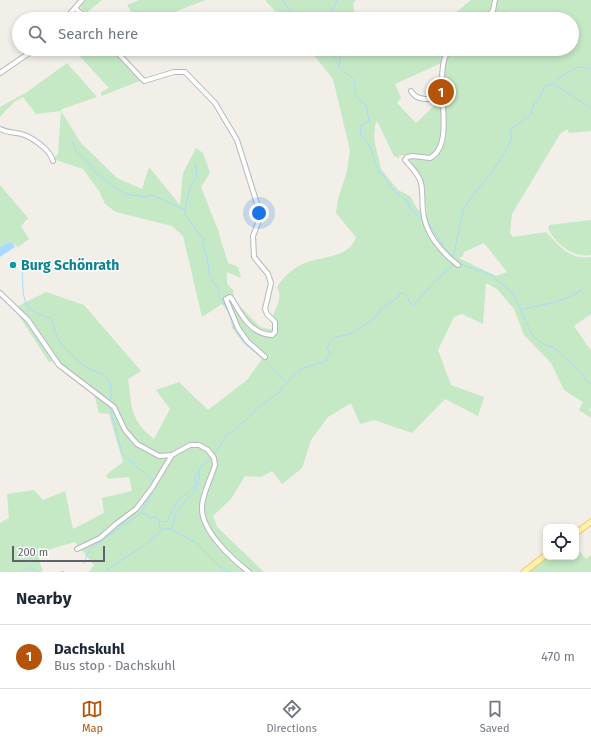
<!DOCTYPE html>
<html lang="en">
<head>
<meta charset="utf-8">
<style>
	:root { --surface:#fff; --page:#f2f2f3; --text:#1f2937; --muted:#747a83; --line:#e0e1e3; --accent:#b45309 }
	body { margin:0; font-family:"Fira Sans",sans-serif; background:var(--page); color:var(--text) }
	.controls { position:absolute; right:12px; bottom:12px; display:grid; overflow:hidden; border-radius:8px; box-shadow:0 2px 6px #0003 }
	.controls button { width:36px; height:36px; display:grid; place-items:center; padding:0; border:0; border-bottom:1px solid var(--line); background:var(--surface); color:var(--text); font:20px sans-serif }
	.scale { position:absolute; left:12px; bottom:10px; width:93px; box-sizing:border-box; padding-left:4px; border:2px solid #5f6368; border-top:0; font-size:11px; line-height:14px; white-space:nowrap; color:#5f6368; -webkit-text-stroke:3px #fff; paint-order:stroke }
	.you { position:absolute; left:259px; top:213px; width:14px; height:14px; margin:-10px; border:3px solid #fff; border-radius:50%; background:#1a73e8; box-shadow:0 0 0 6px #1a73e833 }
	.badge { display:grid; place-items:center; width:26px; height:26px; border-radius:50%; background:var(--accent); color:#fff; font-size:13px; font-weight:700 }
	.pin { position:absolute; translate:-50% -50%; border:2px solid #fff; box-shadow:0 1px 4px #0006 }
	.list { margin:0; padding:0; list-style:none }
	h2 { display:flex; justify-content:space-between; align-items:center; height:52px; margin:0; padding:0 16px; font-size:17px }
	h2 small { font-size:13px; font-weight:400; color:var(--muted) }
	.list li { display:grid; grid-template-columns:26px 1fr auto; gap:12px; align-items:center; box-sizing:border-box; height:64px; padding:0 16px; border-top:1px solid var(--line) }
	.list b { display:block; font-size:15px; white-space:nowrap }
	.list p { margin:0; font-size:13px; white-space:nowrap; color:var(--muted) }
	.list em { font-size:13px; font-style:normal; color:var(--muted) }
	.icon { flex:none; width:22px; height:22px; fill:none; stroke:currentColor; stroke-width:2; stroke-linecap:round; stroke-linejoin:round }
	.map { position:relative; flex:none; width:591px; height:572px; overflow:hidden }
	.search { position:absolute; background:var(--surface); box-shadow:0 2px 6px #0003; left:12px; right:12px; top:12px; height:44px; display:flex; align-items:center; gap:10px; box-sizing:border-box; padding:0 14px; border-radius:22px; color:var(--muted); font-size:15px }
	.sheet { height:116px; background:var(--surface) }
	nav { display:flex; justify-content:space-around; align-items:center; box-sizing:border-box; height:56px; border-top:1px solid var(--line); background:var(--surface); font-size:11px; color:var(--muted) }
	nav a { display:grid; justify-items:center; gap:2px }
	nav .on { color:var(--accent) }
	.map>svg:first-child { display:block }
	.green { fill:#c5e8c5; fill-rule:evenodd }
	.water { fill:#aadaff }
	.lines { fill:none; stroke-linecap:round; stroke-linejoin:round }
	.stream { stroke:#aadaff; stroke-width:1 }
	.minor-casing { stroke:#b5b8bc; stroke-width:6 }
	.major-casing { stroke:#f2c960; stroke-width:7 }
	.minor { stroke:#fff; stroke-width:4 }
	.major { stroke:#fff2af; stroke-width:5 }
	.culture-dot { fill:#0f9aa8; stroke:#fff; stroke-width:1.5 }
	.labels { text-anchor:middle; stroke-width:3; stroke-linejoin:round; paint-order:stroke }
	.culture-label { font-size:14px; font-weight:bold; fill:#0d838f; stroke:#fff; text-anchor:start }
</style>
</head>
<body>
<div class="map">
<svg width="591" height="572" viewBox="0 0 591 572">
	<rect width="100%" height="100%" fill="#f1efe8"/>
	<path class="green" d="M86,0H102L85,14L80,6Z
		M139,0H206L155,19H136L127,5Z
		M265,0H356L353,3L355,19H282Z
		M471,0H493C492,24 465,19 448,19Z
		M497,0H591V131L569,133L567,129L560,134L512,214L510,233L513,237L546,232C560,246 569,260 591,257V314L574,326L591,351V407L589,410L591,411V418L579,410L583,402L564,390L551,363L524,335L514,309L497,289L486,283L483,324L462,314L454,317L438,350L451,385L484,397L478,416L445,399L412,433L374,420L360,424L351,403L328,417L311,440L302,468L282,484L272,471L261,477L245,476L231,499L213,516L217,527L264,572H89L94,565L75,542L40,552L39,560L43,572H0V523L9,518L7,494L34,490L43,500L65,491L73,529L104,513L102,498L132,491L129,477L108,479L106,475L123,462L109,414L99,413L93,389L61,364L58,359L49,362L14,308L46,292L84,305L141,371L128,379C132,408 130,420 154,439L170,409L156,390L179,382L208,410L247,380L262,359L245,344L232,328L230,314L222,304L202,317L183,236L172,226L116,212L105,204L99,191L83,169L53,159L58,154L61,111L36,114L23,97L14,102L0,117V107L27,92L67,63L97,97L62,109L61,111L81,143L117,178L142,189L149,167L180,205L183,173L196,148L203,153L210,173L201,187L218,230L228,263L238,267L241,278L227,272V284L233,290L234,300L260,327L275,330C274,325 272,320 273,316C276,307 283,297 277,287C284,276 293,268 305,263C322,256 350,258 356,237L336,213L338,199L347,171L350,150L333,79L309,49H447L441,63L395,84L401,98L397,103L416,123L441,99L442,136L434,154L428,156L413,153L398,156L401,159L394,156L377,121L375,125L374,139L381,169L398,190L410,196L418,210L427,212L422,181L409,158L428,160L437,157L446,136L444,99L446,95L444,94C443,77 442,63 451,49H572V19H486L496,10ZM484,243L507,272L496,276L459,258L463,256L464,252Z
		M73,49H112L140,81L101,96V92L109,88Z
		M0,185L28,218L21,226L29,239L18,247L13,243L8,242L0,247Z
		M591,220V255C573,258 556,244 548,229L549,225Z
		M576,547L586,559L591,555V572H527L546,557H576Z"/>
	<path class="water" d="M8,242L13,243L15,247L0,257V247Z"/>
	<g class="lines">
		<path class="stream" d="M282,0L291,12L301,19
			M331,14L337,0
			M324,49L334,57L339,66
			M338,49L340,61L339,67L355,81C354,92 355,99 366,105L369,121L361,125L360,134C368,141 374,152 374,162L378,168L379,173L383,175C389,186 397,195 408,201L409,207L421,219
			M557,79L578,67L591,69
			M547,85L554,84L591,108
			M72,141L76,151L90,164L95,172L113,186L126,194L145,197L152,195L185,210V215L204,240L202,244C206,250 210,269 209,275L219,290V297C236,317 229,337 258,353
			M185,209L190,188L197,175L195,163
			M427,221L445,248L453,257
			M453,258L463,211L467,203L491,173L505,152L512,137L510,132L512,128L524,120V118H527L531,114L534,103L537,102L546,84
			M460,264L491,275L513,293L532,335L544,345L553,347L581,372L586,381L591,384
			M24,266L22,269C24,296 19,311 51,318C54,325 55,335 60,342C63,347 84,367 89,369C108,376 112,377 111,399
			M521,309C538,306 570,301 582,289
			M266,363L286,382
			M298,372L303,368L326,361L327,357L331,355L327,348L331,341L336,337L350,334L375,318L381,309L398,297L399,294L404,293L408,297L409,302L414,305L433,283L453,265L452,263
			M110,407L122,453L153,481
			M214,455L228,433H231L248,418L256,409L276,395L296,373
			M141,513L157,484
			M159,523L161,530L172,528C175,523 173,517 176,513C187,496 200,494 199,471
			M170,529L195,542L220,567L230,572
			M84,563L90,549L141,513L149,515L150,519L155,516L159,521L164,522L167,521L177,502L196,485V482L194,479L201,466L209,461
			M105,571L146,544L161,531
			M22,572L29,567L39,572
			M61,572L64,571"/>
		<defs>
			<path id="minor" d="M75,8L87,19
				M65,19L82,0
				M483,19L493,11L495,0
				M114,49L144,81L174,72H185L215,103L237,140L260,213V218L253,236L254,257L268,274L271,283L265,309L267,314L275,322V332L272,335C251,334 241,315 232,299L230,297L226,299L238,328L247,341L265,357
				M449,49C430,77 459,143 430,158L413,156L407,157L405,160C411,167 419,174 421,183C423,192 422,202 423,211C425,233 441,252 458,265
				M0,73L35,49
				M411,91C417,102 432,99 442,98
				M0,129C6,132 10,132 16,133C29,134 50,149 53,161
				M0,293L28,320L59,365L114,407L125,430L137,444L159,456L172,455L190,445H199L208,450L214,458L215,465C211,478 203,493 202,506C200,530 232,559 249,572
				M77,549L100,538L116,524L136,509L152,488L172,455"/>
			<path id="major" d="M576,533L591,522
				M524,572L546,555"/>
		</defs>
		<use href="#minor" class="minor-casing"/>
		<use href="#major" class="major-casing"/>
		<use href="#minor" class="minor"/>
		<use href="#major" class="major"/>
	</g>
	<circle class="culture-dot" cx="13" cy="265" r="4"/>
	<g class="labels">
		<g class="culture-label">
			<text x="21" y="270">Burg Schönrath</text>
		</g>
	</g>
</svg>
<div class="controls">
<button><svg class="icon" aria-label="locate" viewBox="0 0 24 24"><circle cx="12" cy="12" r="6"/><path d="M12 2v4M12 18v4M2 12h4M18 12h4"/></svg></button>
</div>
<div class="scale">200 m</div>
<div class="you"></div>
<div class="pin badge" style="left:441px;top:92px">1</div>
<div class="search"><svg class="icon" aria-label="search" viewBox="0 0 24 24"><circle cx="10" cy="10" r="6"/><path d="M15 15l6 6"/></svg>Search here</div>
</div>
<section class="sheet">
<h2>Nearby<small></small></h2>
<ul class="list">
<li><span class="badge">1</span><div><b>Dachskuhl</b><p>Bus stop · Dachskuhl</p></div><em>470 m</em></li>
</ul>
</section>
<nav>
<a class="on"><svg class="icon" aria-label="map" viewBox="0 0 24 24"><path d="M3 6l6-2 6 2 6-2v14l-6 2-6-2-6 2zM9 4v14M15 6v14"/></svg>Map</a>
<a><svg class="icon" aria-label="directions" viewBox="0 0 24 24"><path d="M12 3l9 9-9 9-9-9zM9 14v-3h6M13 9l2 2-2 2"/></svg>Directions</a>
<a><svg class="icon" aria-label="saved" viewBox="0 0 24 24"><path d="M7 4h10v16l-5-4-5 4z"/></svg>Saved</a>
</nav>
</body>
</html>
